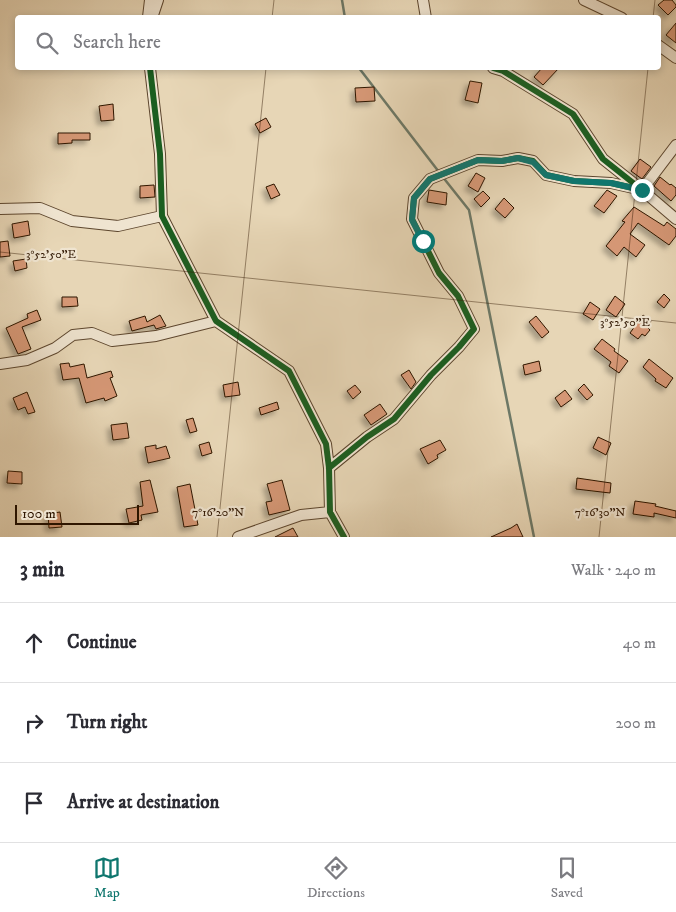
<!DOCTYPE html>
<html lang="en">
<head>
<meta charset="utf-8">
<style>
	:root { --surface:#fff; --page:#f7f7f7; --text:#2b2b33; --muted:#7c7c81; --line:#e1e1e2; --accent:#0f766e }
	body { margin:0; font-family:"IM FELL DW Pica",serif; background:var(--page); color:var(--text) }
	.scale { position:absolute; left:15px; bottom:12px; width:124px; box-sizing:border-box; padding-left:5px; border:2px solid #2f1600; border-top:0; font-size:14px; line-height:18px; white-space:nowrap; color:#2f1600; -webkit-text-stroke:4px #efe4d0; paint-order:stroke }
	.stop { position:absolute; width:15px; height:15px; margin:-11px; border:4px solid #0f766e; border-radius:50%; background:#fff }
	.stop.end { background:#0f766e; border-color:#fff; box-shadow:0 1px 5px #0008 }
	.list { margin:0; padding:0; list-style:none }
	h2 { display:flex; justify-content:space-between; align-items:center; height:65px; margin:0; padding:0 20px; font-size:21px }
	h2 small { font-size:16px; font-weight:400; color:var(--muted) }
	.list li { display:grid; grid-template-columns:32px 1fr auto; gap:15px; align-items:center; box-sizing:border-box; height:80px; padding:0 20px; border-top:1px solid var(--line) }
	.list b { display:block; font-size:19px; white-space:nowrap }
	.list em { font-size:16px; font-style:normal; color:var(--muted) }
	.icon { flex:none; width:28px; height:28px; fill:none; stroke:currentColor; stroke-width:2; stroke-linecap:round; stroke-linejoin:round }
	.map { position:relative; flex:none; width:676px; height:537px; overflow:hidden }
	.search { position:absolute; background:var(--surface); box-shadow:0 2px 8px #0003; left:15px; right:15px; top:15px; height:55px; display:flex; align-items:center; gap:12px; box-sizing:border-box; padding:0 18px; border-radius:5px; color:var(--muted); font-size:19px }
	.sheet { height:305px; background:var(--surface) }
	nav { display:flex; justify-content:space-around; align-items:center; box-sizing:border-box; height:70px; border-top:1px solid var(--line); background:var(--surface); font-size:14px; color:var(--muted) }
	nav a { display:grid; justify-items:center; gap:2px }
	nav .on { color:var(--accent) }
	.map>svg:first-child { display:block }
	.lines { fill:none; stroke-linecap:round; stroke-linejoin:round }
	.stream { stroke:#6d7866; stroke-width:2.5 }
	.building { fill:#d59774; stroke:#2f1600; filter:url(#shadow) }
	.street-casing { stroke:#5d462e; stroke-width:12 }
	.street { stroke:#efe4d0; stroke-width:10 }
	.cycleway-casing { stroke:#efe4d0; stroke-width:9 }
	.cycleway { stroke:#1b5e20; stroke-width:6 }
	.route { stroke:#0f766e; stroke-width:6 }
	.ticks { fill:none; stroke:#2f1600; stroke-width:1; stroke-opacity:0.45 }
	.ticks-label { font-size:12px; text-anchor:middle; fill:#2f1600; stroke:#efe4d0; stroke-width:4.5; stroke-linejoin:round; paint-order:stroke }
</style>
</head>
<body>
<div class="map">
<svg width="676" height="537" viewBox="0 0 676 537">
	<defs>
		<filter id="shadow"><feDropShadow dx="-4" dy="4" stdDeviation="2.5" flood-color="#0004"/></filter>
	</defs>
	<rect width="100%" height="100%" fill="#e7d6b6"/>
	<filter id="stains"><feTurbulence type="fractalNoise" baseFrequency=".004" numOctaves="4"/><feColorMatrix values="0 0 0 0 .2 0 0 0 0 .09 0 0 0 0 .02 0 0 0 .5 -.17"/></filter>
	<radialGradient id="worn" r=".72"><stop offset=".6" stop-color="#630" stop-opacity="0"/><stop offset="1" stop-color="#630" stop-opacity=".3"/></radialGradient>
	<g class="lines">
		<path class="stream" d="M342,0L345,18
			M359,68L439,172
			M442,176L469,210L534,537"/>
	</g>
	<path class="building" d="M664,0H672L676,5V7L668,15L658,5Z
		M676,23V43L666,35Z
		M542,68H559L543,85L534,77Z
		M470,81L482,83L478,103L465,100Z
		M374,87L375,101L356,102L355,88Z
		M113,104L114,120L101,121L99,106Z
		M266,118L271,127L260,133L255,124Z
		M58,133H90V140H72V143L58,144Z
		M640,159L651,167L642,179L631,171Z
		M476,173L485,178L478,192L468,186Z
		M660,177L670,185L671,184L676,188V195L671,201L654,186Z
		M274,184L280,195L271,199L266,187Z
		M154,185L155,197L140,198V186Z
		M429,190L447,193L446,205L427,202Z
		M607,190L617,196L604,213L594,206Z
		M483,191L490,198L481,207L474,199Z
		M504,198L514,208L505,218L495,209Z
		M634,207L664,226L667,222L676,229V236L669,245L638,223L630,234L645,245L636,257L624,247L617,256L606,246L625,222L622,221Z
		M28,221L30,235L14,238L12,224Z
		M8,241L10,256L0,257V242Z
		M26,259L27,268L15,271L13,261Z
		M664,294L670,300L664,308L657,302Z
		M615,296L625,304L616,317L606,310Z
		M62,297H77L78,306L62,307Z
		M590,302L600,309L593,320L583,314Z
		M37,310L41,320L22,327L31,349L18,354L6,328L28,318L27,314Z
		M160,315L166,326L156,329L154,325L132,331L129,321L145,316L147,322Z
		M643,315L651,321L647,327L650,330L645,336L642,334L638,339L630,333Z
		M536,316L549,332L542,338L529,322Z
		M602,339L615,349L614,351L628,361L619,373L609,366L611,362L594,349Z
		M649,359L673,378L666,388L655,381L656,379L643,367Z
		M539,361L541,371L525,375L523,365Z
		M69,363L70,367L84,364L87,378L111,371L113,377L110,378L117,396L105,401L104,398L86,403L79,378L63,380L60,364Z
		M409,370L416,382L411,389L401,375Z
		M238,382L240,395L225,397L223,385Z
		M584,384L593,395L587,400L578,390Z
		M355,385L361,392L353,399L347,391Z
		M565,390L572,399L561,407L555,398Z
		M27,392L35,412L28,414L25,407L18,410L13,398Z
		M277,402L279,409L261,415L259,408Z
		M380,404L387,414L371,425L364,415Z
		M193,418L197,431L190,433L186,420Z
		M127,423L129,438L113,440L111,425Z
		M598,437L611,443L606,455L593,448Z
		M440,440L446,450L437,455L438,458L428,464L420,449Z
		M209,442L212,453L202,456L199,445Z
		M156,445V449L166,446L170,458L148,463L145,447Z
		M8,471L22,472V484L7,483Z
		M577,478L611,483L610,493L576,489Z
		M150,480L158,512L141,515L142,520L129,523L126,509L143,506L140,482Z
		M282,480L290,510L269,515L266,502L272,501L267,484Z
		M190,484L198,525L184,527L177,487Z
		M635,501L656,504L655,506L676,511V518L654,513V517L633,514Z
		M60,512L62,527L49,528L48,514Z
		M517,524L523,537H491L511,528Z
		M293,528L298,537H275Z"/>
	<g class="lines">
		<defs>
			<path id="street" d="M423,0L426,18
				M584,0L622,18
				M148,17L150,0
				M152,18L158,0
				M658,45L676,58
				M150,68L160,154L162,216L216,321L289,371L326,444L329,468L330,512L344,537
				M676,145L642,190L676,219
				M0,209L40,208L72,221L118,226L162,216
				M0,364L27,360L55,348L73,335L92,333L112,341L156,336L216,321
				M329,468L367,437L394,419L431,375L459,347L474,329L458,296L439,273L412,219L414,198L430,179L478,160L502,161L518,158L533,161L546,175L574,181L611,183L642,190L603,159L573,114L503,71L493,68
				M238,537L301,515L330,512"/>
		</defs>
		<use href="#street" class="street-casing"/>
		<use href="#street" class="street"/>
		<defs>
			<path id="cycleway" d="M150,68L160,154L162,216L216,321L289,371L326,444L329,468L330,512L344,537
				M329,468L367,437L394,419L431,375L459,347L474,329L458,296L439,273L412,219L414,198L430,179L478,160L502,161L518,158L533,161L546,175L574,181L611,183L642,190L603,159L573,114L503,71L493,68"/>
		</defs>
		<use href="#cycleway" class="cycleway-casing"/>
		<use href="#cycleway" class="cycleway"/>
	</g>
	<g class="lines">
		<path class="route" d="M423,241L412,220L414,198L430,179L478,160L502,161L518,158L533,162L546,175L574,181L611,183L642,190"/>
	</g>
	<path class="ticks" d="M272,18L274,0M653,18L655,0M0,252L676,323M217,537L266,68M599,537L648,68"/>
	<g class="ticks-label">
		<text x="51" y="258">3°52'50"E</text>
		<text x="625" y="326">3°52'50"E</text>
		<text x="218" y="516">7°16'20"N</text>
		<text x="600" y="516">7°16'30"N</text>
	</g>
	<rect width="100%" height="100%" filter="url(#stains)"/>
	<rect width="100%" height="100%" fill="url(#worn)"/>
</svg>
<div class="scale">100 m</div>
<div class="stop" style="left:423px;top:241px"></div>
<div class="stop end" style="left:642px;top:190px"></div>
<div class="search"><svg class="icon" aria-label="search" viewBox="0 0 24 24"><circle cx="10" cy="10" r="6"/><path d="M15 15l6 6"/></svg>Search here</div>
</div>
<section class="sheet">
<h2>3 min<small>Walk · 240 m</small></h2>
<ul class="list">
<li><svg class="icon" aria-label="ahead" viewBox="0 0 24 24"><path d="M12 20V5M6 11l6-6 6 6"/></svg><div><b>Continue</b></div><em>40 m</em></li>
<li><svg class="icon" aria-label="right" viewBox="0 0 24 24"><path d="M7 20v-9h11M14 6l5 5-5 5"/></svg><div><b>Turn right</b></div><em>200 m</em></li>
<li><svg class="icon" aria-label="arrive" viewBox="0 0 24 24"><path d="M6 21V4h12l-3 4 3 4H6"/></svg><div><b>Arrive at destination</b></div></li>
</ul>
</section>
<nav>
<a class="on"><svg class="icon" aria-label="map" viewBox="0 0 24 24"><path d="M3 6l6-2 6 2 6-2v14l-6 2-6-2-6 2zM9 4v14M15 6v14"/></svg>Map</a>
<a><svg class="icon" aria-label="directions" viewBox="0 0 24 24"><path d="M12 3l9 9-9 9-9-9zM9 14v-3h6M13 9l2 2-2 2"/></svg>Directions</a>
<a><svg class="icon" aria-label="saved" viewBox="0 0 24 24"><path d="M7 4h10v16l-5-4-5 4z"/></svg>Saved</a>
</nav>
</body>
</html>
